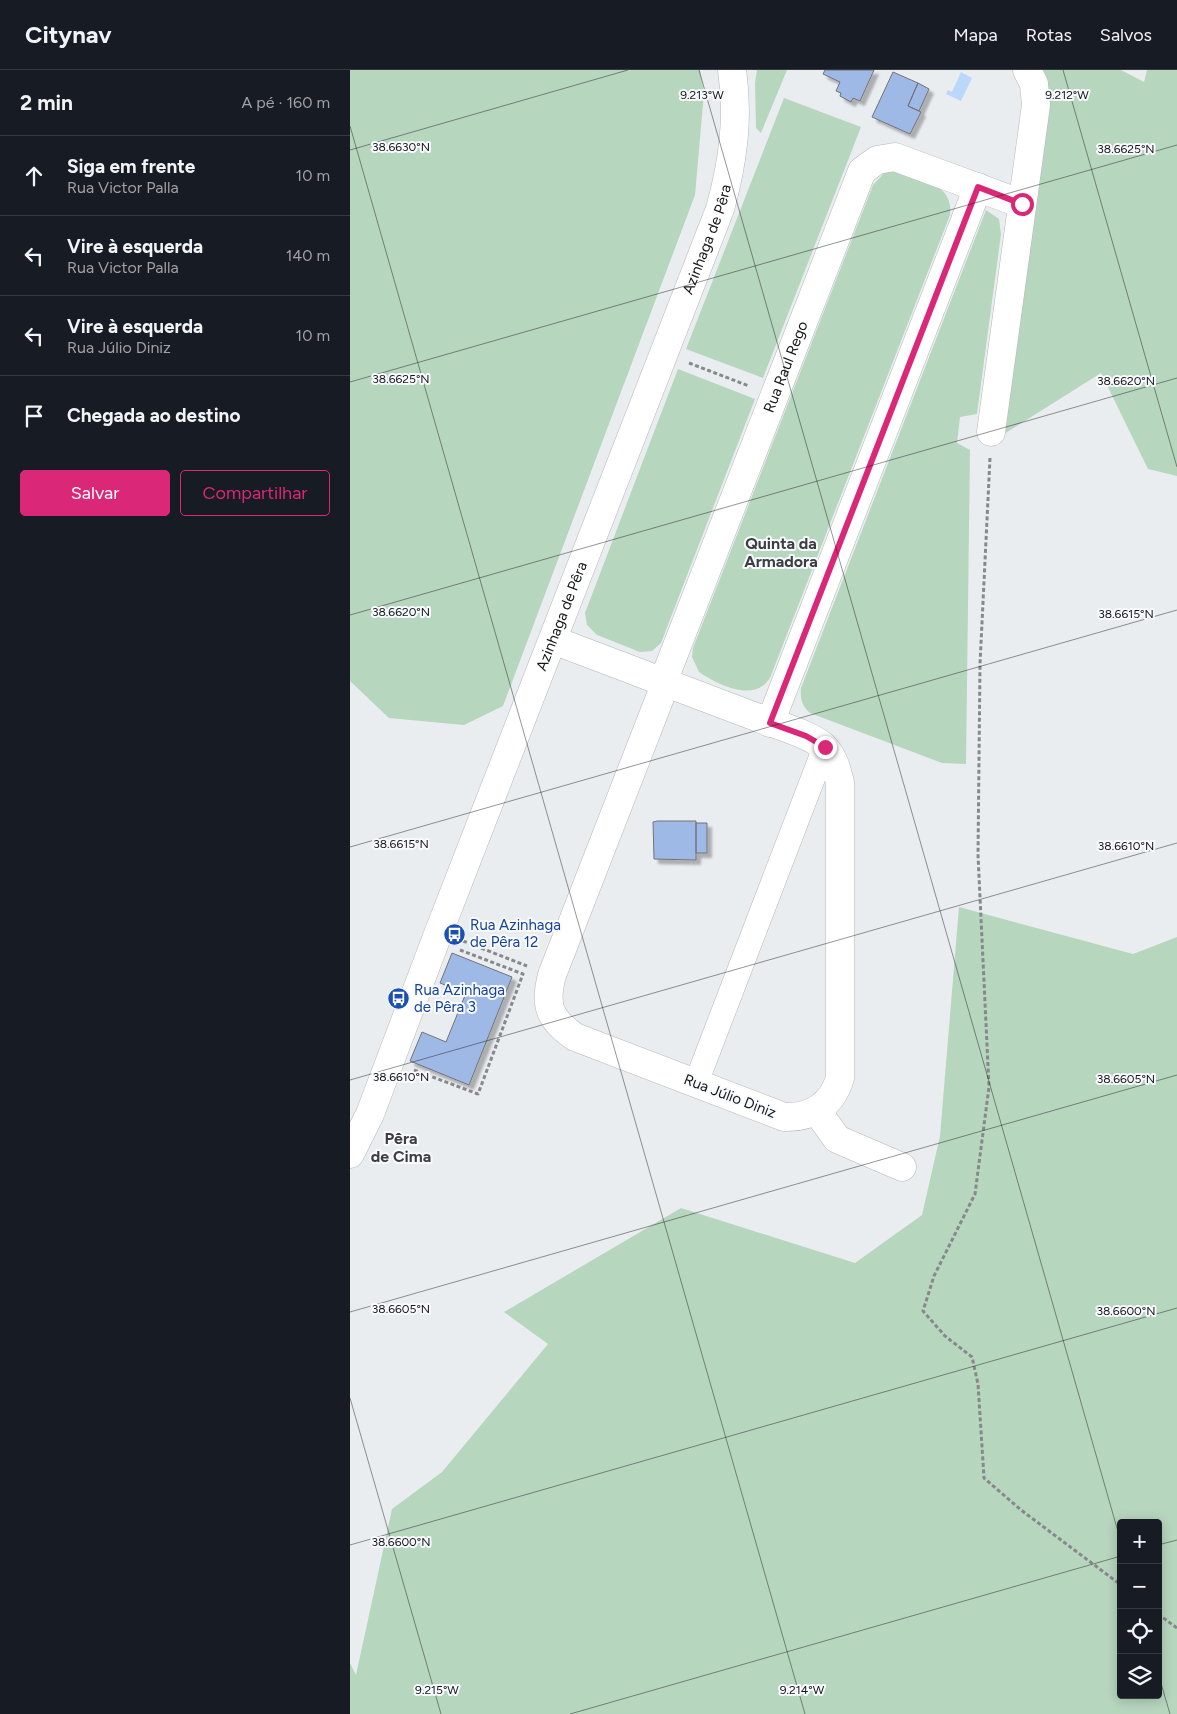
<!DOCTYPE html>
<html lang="pt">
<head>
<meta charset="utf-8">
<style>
	:root { --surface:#171b24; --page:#242831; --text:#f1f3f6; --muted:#9ea1a6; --line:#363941; --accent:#db2777 }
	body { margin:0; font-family:Figtree,sans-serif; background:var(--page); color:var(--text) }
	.controls { position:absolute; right:15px; bottom:15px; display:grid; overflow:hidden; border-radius:5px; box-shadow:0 2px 12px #0003 }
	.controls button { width:45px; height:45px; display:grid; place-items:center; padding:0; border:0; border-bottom:1px solid var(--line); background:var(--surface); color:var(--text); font:25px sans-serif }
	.stop { position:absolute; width:15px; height:15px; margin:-11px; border:4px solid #db2777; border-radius:50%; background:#fff }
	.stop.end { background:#db2777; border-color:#fff; box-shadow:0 1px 5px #0008 }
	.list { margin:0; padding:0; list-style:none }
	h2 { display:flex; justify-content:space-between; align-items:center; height:65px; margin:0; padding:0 20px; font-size:21px }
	h2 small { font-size:16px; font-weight:400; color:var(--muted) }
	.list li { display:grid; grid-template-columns:32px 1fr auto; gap:15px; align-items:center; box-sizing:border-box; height:80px; padding:0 20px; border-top:1px solid var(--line) }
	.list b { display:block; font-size:19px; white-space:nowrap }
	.list p { margin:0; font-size:16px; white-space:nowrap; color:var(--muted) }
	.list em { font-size:16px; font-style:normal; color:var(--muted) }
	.actions { display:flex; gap:10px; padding:15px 20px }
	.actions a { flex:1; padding:11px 0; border:1px solid var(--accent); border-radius:5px; text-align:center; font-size:18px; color:var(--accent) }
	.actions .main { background:var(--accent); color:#fff }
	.icon { flex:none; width:28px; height:28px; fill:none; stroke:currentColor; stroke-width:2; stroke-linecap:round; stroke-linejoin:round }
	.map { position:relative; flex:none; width:827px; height:1644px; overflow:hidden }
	header { display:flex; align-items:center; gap:30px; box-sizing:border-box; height:70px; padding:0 25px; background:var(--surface); border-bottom:1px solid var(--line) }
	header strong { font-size:24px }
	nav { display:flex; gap:28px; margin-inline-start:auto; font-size:18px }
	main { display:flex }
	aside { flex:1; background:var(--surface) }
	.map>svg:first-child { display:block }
	.green { fill:#b7d6be; fill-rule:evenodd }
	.water { fill:#bbd7fb }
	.building { fill:#9fb9e7; stroke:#717376; filter:url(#shadow) }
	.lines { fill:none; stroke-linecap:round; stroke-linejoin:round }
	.pedestrian-casing { stroke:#b5b7bb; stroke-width:25 }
	.minor-casing { stroke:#b5b7bb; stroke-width:29 }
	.tertiary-casing { stroke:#b5b7bb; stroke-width:29 }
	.path { stroke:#87888b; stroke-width:3; stroke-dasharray:4 2.5; stroke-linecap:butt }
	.pedestrian { stroke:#fff; stroke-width:24 }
	.minor { stroke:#fff; stroke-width:28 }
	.tertiary { stroke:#fff; stroke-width:28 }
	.route { stroke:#db2777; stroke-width:6 }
	.ticks { fill:none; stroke:#171719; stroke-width:1; stroke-opacity:0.45 }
	.labels { text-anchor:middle; stroke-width:4; stroke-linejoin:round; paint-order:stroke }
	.street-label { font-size:15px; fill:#171719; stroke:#f8fafe }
	.transit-label { font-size:15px; fill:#164399; stroke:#f8fafe; text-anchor:start }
	.neighbourhood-label { font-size:16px; font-weight:bold; fill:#3d3e41; stroke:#f8fafe }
	.ticks-label { font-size:12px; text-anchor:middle; fill:#171719; stroke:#f8fafe; stroke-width:4; stroke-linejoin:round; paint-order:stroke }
</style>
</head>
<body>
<header>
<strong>Citynav</strong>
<nav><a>Mapa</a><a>Rotas</a><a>Salvos</a></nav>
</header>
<main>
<aside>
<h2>2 min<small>A pé · 160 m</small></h2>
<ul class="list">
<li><svg class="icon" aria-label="ahead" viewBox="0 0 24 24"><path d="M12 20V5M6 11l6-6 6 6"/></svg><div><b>Siga em frente</b><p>Rua Victor Palla</p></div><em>10 m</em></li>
<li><svg class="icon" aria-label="left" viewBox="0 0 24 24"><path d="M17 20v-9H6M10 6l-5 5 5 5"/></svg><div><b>Vire à esquerda</b><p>Rua Victor Palla</p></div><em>140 m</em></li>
<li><svg class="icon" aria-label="left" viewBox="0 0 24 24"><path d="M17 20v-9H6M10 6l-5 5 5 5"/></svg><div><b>Vire à esquerda</b><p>Rua Júlio Diniz</p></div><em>10 m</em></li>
<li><svg class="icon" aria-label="arrive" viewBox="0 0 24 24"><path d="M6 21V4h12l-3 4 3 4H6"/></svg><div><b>Chegada ao destino</b></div></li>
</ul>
<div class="actions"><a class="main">Salvar</a><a>Compartilhar</a></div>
</aside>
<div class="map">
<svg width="827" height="1644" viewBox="0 0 827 1644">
	<defs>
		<filter id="shadow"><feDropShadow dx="4.5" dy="4.5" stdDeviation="1" flood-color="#0004"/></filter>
	</defs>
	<rect width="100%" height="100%" fill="#eaedf0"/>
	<path class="green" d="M0,0H350L354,23L345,125L153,636L114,655L39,648L0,611Z
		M407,0H437L411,63L406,58L405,13Z
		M692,0H771L794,12L797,0H827V406L798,399L751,303L654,364L698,36L697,10Z
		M434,28L511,57L413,308L336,279Z
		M545,100C570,110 604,113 600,145L420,608C405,633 368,615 349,602L342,587L343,578L523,115L535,102Z
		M636,140L649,149L651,164L627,344L610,347L607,373L620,380L616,694L592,693L460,643C452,636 450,629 451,618Z
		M328,299L405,329L311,573L302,581L290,582L247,565L237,555L235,543Z
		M609,837L783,884L827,867V1644H0V1593L6,1605L42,1439L92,1402L198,1274L154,1242L331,1138L505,1193L572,1145L590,1066ZM771,1453H808V1625H771Z"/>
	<path class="water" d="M611,2L622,8L611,31L596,24L598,20L602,22Z"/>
	<path class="building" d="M475,0H524L510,31L503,28L501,32L490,26L491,23L486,21L490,12L473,4Z
		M543,2L568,13L558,36L571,42L560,64L522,47Z
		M568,13L579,19L569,41L558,36Z
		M307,751H346V790L304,789L303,752Z
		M346,753H357V783H346Z
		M102,883L162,907L119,1015L60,991L72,962L96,972L116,923L90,913Z"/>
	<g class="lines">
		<defs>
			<path id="pedestrian" d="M346,1013L475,677"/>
			<g id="minor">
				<path d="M641,362L686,35L684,14L677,0"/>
				<path id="s1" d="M203,570C271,596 338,621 406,647C425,655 462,664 475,678C484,688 487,700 490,713V1008C482,1035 462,1048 434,1047L225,967C199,949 194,935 202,905L311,625L313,612L512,101L527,90L545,87L672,134"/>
				<path d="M420,653L628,117"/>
				<path d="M467,1041L487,1069L552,1097"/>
			</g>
			<g id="tertiary">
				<path id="s2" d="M0,1084L20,1044L88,864L370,139C383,92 389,48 382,0"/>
			</g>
		</defs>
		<use href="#pedestrian" class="pedestrian-casing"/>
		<use href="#minor" class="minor-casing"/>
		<use href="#tertiary" class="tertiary-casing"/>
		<path class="path" d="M339,293L399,316
			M640,388L630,594L628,785L639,1017L625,1124L584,1206L573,1241L595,1266L622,1287L628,1314L634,1408L671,1440L771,1515
			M113,871L177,896
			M64,1000L128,1024L173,904L110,880
			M808,1544L827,1558"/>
		<use href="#pedestrian" class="pedestrian"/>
		<use href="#minor" class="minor"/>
		<use href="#tertiary" class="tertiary"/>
	</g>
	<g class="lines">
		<path class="route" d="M475,677L456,666L420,653L628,117L672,134"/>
	</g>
	<path class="ticks" d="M349,0L771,1472M713,0L827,397M0,56L455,1644M0,80L278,0M0,312L827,75M0,545L827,308M0,777L827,540M0,1010L827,773M0,1242L827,1005M0,1328L91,1644M0,1475L827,1238M808,1475L827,1470M808,1603L820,1644M220,1644L771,1486"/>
	<defs>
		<symbol id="bus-disc" viewBox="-11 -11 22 22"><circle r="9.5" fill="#1a4fb4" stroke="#f8fafe"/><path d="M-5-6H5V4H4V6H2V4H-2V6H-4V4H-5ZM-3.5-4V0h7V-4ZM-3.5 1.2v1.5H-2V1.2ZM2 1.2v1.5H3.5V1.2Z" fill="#fff"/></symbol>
	</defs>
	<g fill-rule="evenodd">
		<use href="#bus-disc" x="92" y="852" width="25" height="25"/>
		<use href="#bus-disc" x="36" y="916" width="25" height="25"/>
	</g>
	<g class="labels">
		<g class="street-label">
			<text dy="5" stroke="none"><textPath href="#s2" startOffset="982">Azinhaga de Pêra</textPath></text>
			<text dy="5" stroke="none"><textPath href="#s1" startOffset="1649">Rua Raul Rego</textPath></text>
			<text dy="5" stroke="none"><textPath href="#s2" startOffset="578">Azinhaga de Pêra</textPath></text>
			<text transform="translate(380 1026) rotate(21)" y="5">Rua Júlio Diniz</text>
		</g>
		<g class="transit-label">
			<text x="120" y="860">Rua Azinhaga<tspan x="120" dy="17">de Pêra 12</tspan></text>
			<text x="64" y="925">Rua Azinhaga<tspan x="64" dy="17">de Pêra 3</tspan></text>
		</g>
		<g class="neighbourhood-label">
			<text x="431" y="479">Quinta da<tspan x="431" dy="18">Armadora</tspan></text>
			<text x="51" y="1074">Pêra<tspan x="51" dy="18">de Cima</tspan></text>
		</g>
	</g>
	<g class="ticks-label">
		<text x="352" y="29">9.213°W</text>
		<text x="717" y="29">9.212°W</text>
		<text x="51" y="81">38.6630°N</text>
		<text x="776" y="83">38.6625°N</text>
		<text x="51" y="313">38.6625°N</text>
		<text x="776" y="315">38.6620°N</text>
		<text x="51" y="546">38.6620°N</text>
		<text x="776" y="548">38.6615°N</text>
		<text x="51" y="778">38.6615°N</text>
		<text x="776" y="780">38.6610°N</text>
		<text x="51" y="1011">38.6610°N</text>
		<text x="776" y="1013">38.6605°N</text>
		<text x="51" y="1243">38.6605°N</text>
		<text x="776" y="1245">38.6600°N</text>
		<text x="51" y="1476">38.6600°N</text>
		<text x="87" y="1624">9.215°W</text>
		<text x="452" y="1624">9.214°W</text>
	</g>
</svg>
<div class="controls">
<button>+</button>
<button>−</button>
<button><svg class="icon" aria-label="locate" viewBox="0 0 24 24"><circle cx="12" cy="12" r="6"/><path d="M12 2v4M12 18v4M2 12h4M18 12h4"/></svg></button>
<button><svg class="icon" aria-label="layers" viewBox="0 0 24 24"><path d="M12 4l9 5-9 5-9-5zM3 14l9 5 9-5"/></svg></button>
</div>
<div class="stop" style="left:672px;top:134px"></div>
<div class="stop end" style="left:475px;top:677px"></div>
</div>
</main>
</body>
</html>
